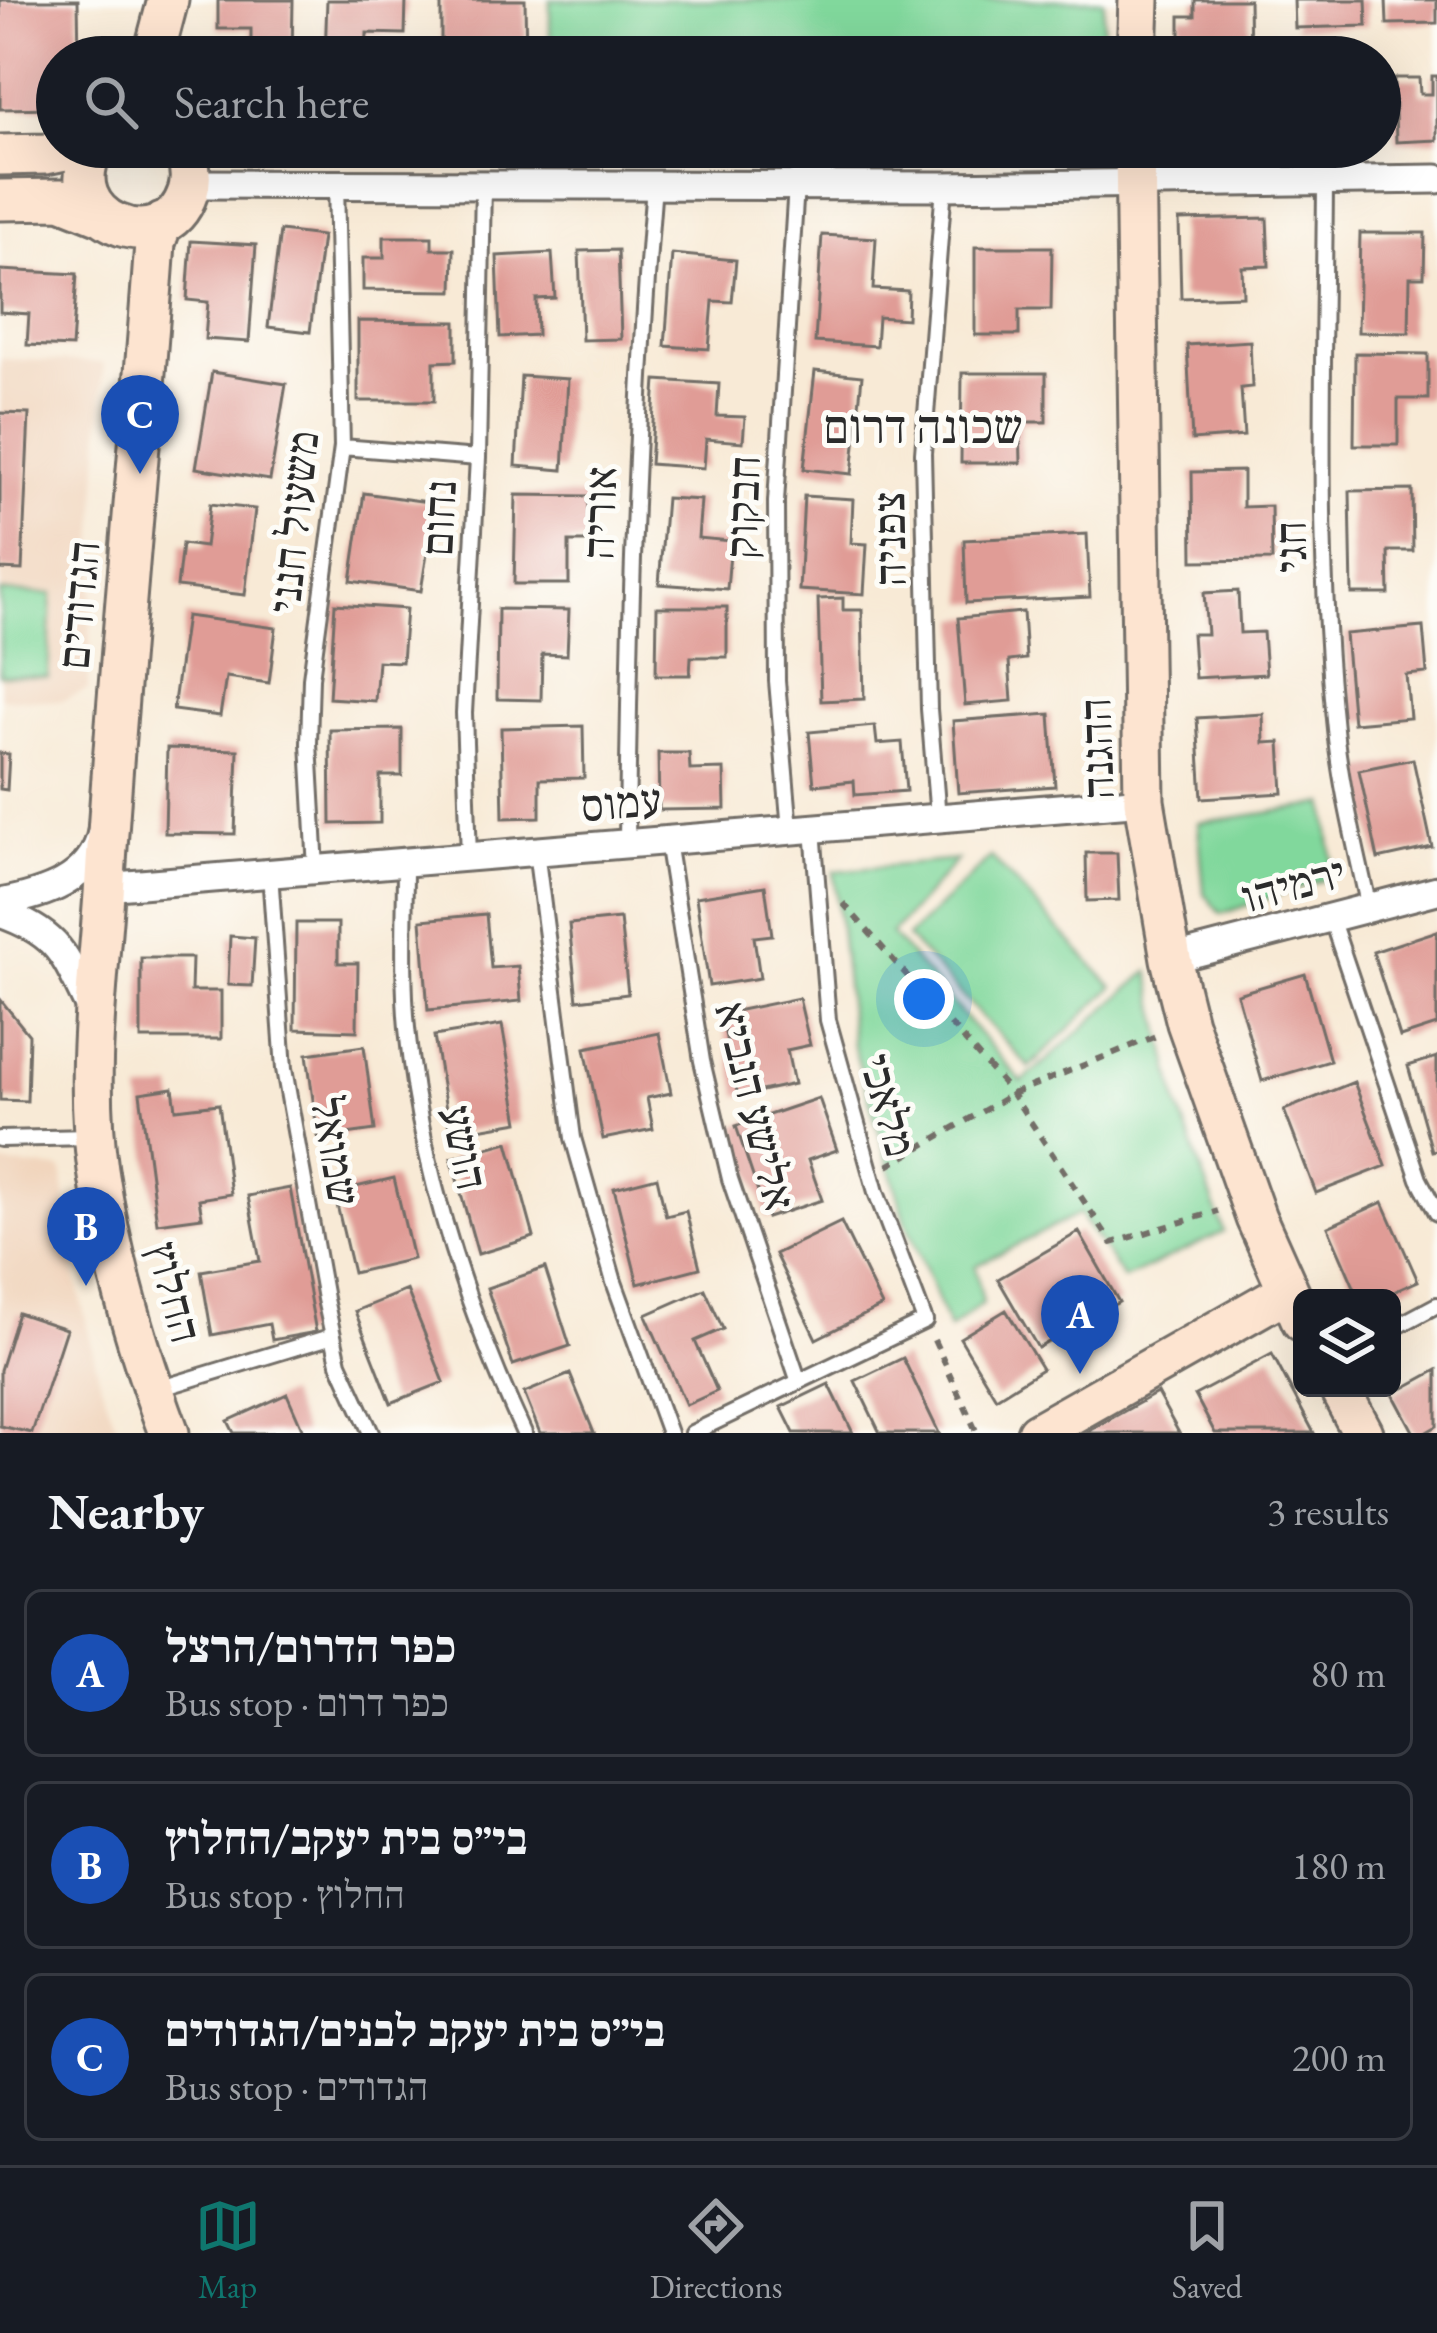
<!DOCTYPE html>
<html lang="en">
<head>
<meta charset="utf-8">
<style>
	:root { --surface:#171b24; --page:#20242c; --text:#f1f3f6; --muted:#9ea1a6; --line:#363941; --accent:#0f766e }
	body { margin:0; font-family:"EB Garamond","Frank Ruhl Libre",serif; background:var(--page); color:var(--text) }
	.controls { position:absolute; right:36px; bottom:36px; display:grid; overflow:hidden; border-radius:18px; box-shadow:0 12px 48px #0002 }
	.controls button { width:108px; height:108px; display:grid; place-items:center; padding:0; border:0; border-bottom:3px solid var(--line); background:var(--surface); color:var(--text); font:60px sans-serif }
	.you { position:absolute; left:924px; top:999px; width:42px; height:42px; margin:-30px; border:9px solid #fff; border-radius:50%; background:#1a73e8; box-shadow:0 0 0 18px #1a73e833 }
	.badge { display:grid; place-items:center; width:78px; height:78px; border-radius:50%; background:var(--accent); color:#fff; font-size:39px; font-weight:700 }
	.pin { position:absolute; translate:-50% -99px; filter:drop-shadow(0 3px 6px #0008) }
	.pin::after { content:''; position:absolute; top:63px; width:42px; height:36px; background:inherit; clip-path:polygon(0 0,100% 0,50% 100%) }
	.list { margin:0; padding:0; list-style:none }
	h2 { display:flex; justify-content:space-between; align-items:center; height:156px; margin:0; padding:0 48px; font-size:51px }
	h2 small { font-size:39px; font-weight:400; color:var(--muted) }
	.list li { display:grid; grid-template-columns:78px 1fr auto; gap:36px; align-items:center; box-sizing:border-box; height:168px; margin:0 24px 24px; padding:0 24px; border:3px solid var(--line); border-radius:18px }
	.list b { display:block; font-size:45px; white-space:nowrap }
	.list p { margin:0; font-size:39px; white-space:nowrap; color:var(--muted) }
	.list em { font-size:39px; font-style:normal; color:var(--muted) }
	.icon { flex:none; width:66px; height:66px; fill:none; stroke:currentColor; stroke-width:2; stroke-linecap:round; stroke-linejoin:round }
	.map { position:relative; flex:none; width:1437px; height:1433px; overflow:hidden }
	.search { position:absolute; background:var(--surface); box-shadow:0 12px 48px #0002; left:36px; right:36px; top:36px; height:132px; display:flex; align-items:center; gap:30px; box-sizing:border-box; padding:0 42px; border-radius:66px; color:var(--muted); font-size:45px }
	.sheet { height:732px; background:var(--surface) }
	nav { display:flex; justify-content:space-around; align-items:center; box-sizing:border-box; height:168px; border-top:3px solid var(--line); background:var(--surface); font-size:33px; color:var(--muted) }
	nav a { display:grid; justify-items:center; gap:6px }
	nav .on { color:var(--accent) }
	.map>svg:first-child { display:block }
	.built { fill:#f1d5bd }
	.green { fill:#81d89c; stroke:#568264; stroke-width:3 }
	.building { fill:#e09c96 }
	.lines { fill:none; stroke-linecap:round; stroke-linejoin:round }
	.lane-casing { stroke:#736e67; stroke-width:20 }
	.street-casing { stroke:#736e67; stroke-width:33 }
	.secondary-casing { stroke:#736e67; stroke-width:45 }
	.path { stroke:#736e67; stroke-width:6; stroke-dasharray:9 9; stroke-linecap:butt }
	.lane { stroke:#fff; stroke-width:14 }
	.street { stroke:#fff; stroke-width:27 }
	.secondary { stroke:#fde4d0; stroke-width:39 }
	.labels { text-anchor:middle; stroke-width:10; stroke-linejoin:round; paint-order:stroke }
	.street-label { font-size:45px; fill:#2b2b2b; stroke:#fdfcf7 }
	.neighbourhood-label { font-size:48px; fill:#2b2b2b; stroke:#fdfcf7 }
</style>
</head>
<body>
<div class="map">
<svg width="1437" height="1433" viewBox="0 0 1437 1433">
	<rect width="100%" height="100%" fill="#fdfcf7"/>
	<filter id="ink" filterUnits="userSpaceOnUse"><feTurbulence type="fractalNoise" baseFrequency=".00833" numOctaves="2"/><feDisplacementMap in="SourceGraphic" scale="24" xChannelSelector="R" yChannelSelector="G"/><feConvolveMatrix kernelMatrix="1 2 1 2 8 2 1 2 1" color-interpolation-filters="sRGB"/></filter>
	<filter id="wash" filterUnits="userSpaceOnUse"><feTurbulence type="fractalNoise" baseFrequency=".004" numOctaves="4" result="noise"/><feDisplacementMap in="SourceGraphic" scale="48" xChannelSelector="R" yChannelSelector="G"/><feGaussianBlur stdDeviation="2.7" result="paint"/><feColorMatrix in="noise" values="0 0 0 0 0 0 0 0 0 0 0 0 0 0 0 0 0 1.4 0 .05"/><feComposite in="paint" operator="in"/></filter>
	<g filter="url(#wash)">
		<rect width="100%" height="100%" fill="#f8ead6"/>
		<path class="built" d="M0,359L104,363L88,690L60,701L0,698Z
			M0,1164L62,1169L75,1274L100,1381L119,1433H0Z"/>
		<path class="green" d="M550,0H1104L1103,57H550Z
			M0,592L52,594L48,677L0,675Z
			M1326,804L1334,876L1221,914L1204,892L1198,823Z
			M991,857L1113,987L1029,1067L907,937Z
			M957,860L891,934L1022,1082L1149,971L1177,1102L1224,1232L1124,1279L1079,1214L975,1266L983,1303L949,1329L906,1222L852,1042L834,871Z"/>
		<g id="blocks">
			<path class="building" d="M0,0H78L79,57H57V108L0,109Z
				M218,0H293L292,57H251V29H218Z
				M327,0H406L405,34L367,33L366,57H325Z
				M441,0H525L526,57H441Z
				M1195,0H1249L1250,57H1180V16H1195Z
				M1294,0H1366L1367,26L1295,28Z
				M1386,0H1437V23L1387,24Z
				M1432,76H1437V140L1396,142L1394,78H1419L1420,94H1432Z
				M1267,218L1269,266L1242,267L1243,296L1181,298L1179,220Z
				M280,231L322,236L310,332L268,327Z
				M1360,233H1425L1424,277H1410L1409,333L1358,332Z
				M822,235L876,238L873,289L908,291L907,319L878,317L876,346L815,342Z
				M384,237H432V249H454L453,291L363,290V258H384Z
				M191,241L256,245L249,342L205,339L208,302L187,300Z
				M975,247H1052L1051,310H1019V335H975Z
				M618,250L621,339L582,340L579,251Z
				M552,253L555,298L536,299L537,335L500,337L497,256Z
				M672,254L736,260L732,302L713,301L709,349L665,346Z
				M0,270L77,274L72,347L27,345L29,314L0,312Z
				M358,321L456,322V361L434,362V401H358Z
				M1250,341L1252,387L1241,388L1244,436L1192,440L1187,345Z
				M1355,353L1428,354V399H1398V445H1354Z
				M815,371L862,376L852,474L804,469Z
				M212,372L286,384L270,480L196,468Z
				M962,373H1046V422H1020L1021,463H961Z
				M521,376L568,379L563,470L516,466Z
				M656,380L719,384L717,416L745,417L743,442L706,439L704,468L650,464Z
				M0,413L29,414L22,570L0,569Z
				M1243,471V507L1271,506L1272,560L1193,561L1192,472Z
				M1412,490L1413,551H1388L1389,594H1352L1350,491Z
				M364,493L435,503L421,591L351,581Z
				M516,495L588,496V542H569V584H514Z
				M804,496L853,499L851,543L867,544L864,594L799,590Z
				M666,498L701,500L698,538L731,541L727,589L659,584Z
				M210,504L255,509L245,595L177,587L182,544L205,547Z
				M1087,534L1090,597L966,603L964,540Z
				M1238,591L1240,633L1263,632L1266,674L1195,678L1192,634H1207L1204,593Z
				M843,598V610H862L864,699L821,701L818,599Z
				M335,604L406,609L402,662L378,661L375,701L329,698Z
				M657,607H727V657H691L690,675H656Z
				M498,609L569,610L567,655L542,654L541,700L497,699Z
				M1023,612L1026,659L1009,661L1012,701L965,705L958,618Z
				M186,616L276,628L269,683L226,677L220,716L173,710Z
				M1423,627L1427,673L1406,675L1410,718L1353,723L1345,634Z
				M1050,714L1055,786L958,793L953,721Z
				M1263,714L1264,743L1280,742L1283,793L1202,798L1197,718Z
				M583,726L584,778L540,779V817L503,818L501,728Z
				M875,726L877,744L902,742L906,791L855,795L854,781L814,785L809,732Z
				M402,729V776H380V823L331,824L330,730Z
				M167,748L238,750L235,834L165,833Z
				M0,753L9,754L7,790L0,789Z
				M658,753H689L690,770L724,769L725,809L659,810Z
				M1413,759L1432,847L1378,859L1359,770Z
				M1086,853H1117L1119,900L1087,901Z
				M765,886L772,935L754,937L760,978L709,986L696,897Z
				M486,914L491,968L518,966L521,1001L428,1010L421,920Z
				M620,919L628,994L577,1000L569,924Z
				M296,923H338V963H358L357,1031L295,1029Z
				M1437,931V1025L1400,1037L1373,952Z
				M230,936L255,938L252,986L228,985Z
				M141,958H192L191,991H221V1039H141Z
				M1305,974L1330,1061L1262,1081L1237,994Z
				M799,998L810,1045L787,1050L794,1084L738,1096L721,1014Z
				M0,999L29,1035L27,1101L0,1100Z
				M502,1025L519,1122L450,1134L434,1036Z
				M659,1033L671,1093L647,1098L653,1129L603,1139L585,1048Z
				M364,1046L375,1130L318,1138L307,1054Z
				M1437,1057V1150L1432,1151L1408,1066Z
				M1354,1082L1386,1166L1316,1193L1284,1110Z
				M173,1088L176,1109L219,1104L231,1194L199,1199L202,1217L157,1223L140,1093Z
				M819,1098L837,1150L808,1160L822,1200L767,1218L736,1126Z
				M508,1142L534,1237L478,1254L451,1158Z
				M657,1177L666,1216L686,1211L700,1268L638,1284L614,1188Z
				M394,1178L413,1259L353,1273L334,1192Z
				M290,1188L316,1332L272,1340L269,1324L212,1335L201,1271L260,1261L248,1196Z
				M1383,1202L1418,1281L1380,1298H1359L1328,1227Z
				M841,1222L882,1306L816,1339L775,1254Z
				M1079,1232L1119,1302L1038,1348L998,1279Z
				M545,1268L570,1346L513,1365L487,1288Z
				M705,1289L723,1329L695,1341L717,1391L686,1405L646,1315Z
				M407,1290L444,1382L391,1403L355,1311Z
				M1006,1310L1042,1369L996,1398L960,1338Z
				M18,1313L66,1329L32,1433L0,1426V1370Z
				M1272,1354L1314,1433H1215L1195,1395Z
				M903,1358L939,1433H880L855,1381Z
				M1437,1370V1426L1425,1433H1414L1393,1394Z
				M570,1374L594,1433H540L524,1393Z
				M829,1384L853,1433H794L781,1407Z
				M1157,1393L1179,1433H1085Z
				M287,1394L304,1433H234L228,1421Z"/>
		</g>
	</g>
	<g filter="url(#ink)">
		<use href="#blocks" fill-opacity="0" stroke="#736e67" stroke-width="3"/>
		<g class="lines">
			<defs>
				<path id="lane" d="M1325,182C1324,362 1316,549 1335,729C1341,789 1356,848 1369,908
					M342,447L478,458
					M938,818L929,709L923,453L944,186
					M790,830L777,681L776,502L796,185
					M667,841L702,1061L730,1179L799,1382
					M627,844C629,624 636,404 654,185
					M536,851L573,1138L614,1282L669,1433
					M469,857L464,713L478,458L483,184
					M405,862C405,917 402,973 407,1028C420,1168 465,1305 524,1433
					M316,869L309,743L311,678L342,447L336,182
					M270,873L284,1069L325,1299L339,1363L371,1433
					M1331,918L1419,1179L1437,1213
					M0,1139L91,1137
					M1392,1329L1437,1305
					M158,1389L333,1336
					M692,1433L925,1321L876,1192L828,1020L813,829"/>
				<path id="street" d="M190,184L944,186L1437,179
					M104,887L1144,801
					M0,903C42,895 92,881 102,832
					M0,913C63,935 65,958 93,1014
					M1171,959L1437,890"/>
				<path id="secondary" d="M153,57L168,0
					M1137,57L1139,0
					M94,147C53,219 164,265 188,192C193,176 190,162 182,147
					M1135,147L1144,801L1171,959L1187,1023L1256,1218L1302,1321
					M0,155L46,154L80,147
					M0,200L61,199L101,215
					M162,223L155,243C140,455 118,667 105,879C99,976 84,1072 98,1170C111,1261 137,1347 169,1433
					M1339,1388L1363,1433
					M1037,1433L1286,1292"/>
			</defs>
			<use href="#lane" class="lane-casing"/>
			<use href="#street" class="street-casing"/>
			<use href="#secondary" class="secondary-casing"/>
			<path class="path" d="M843,903L1012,1094L1112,1243L1218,1211
				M888,1166L1012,1094L1156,1036
				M934,1340L977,1433"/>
			<use href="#lane" class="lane"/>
			<use href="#street" class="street"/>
			<use href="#secondary" class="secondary"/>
		</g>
	</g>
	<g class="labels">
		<g class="street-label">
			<text transform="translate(742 507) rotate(-88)" y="16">חבקוק</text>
			<text transform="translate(599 513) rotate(-88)" y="16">אוריה</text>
			<text transform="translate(438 518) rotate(-87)" y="16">נחום</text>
			<text transform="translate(293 522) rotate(-84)" y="16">משעול חנני</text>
			<text transform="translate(889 539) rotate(-91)" y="16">צפניה</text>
			<text transform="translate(1290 547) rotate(-91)" y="16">חגי</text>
			<text transform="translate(78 605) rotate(-85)" y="16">הגדודים</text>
			<text transform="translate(1096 749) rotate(-92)" y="16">ההגנה</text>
			<text transform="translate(621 802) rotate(-5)" y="16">עמוס</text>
			<text transform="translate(1293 884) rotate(-15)" y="16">ירמיהו</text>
			<text transform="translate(889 1105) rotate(74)" y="16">מלאכי</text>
			<text transform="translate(756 1106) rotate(76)" y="16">אלישע הנביא</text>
			<text transform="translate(465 1147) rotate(78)" y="16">הושע</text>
			<text transform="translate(336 1151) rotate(80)" y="16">שמואל</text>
			<text transform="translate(175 1292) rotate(75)" y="16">החלוץ</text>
		</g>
		<g class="neighbourhood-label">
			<text x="923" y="443">שכונה דרום</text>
		</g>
	</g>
</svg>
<div class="controls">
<button><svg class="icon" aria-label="layers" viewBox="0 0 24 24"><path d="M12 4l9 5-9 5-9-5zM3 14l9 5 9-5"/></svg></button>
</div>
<div class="you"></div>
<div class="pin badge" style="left:1080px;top:1374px;background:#1a4fb4">A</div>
<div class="pin badge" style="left:86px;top:1286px;background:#1a4fb4">B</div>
<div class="pin badge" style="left:140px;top:474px;background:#1a4fb4">C</div>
<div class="search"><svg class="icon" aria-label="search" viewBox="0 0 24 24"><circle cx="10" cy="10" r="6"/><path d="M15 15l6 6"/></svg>Search here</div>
</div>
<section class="sheet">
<h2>Nearby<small>3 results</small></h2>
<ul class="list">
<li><span class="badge" style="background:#1a4fb4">A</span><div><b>כפר הדרום/הרצל</b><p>Bus stop · כפר דרום</p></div><em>80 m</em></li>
<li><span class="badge" style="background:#1a4fb4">B</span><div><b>בי״ס בית יעקב/החלוץ</b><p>Bus stop · החלוץ</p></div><em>180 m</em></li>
<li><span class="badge" style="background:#1a4fb4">C</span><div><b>בי״ס בית יעקב לבנים/הגדודים</b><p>Bus stop · הגדודים</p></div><em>200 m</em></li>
</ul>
</section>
<nav>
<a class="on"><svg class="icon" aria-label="map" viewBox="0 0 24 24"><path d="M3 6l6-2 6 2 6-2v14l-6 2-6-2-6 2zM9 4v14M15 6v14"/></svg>Map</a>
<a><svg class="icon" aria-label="directions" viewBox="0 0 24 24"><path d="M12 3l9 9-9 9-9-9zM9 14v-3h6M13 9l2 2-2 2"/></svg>Directions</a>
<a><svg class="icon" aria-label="saved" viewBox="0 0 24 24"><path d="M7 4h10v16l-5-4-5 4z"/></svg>Saved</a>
</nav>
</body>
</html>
